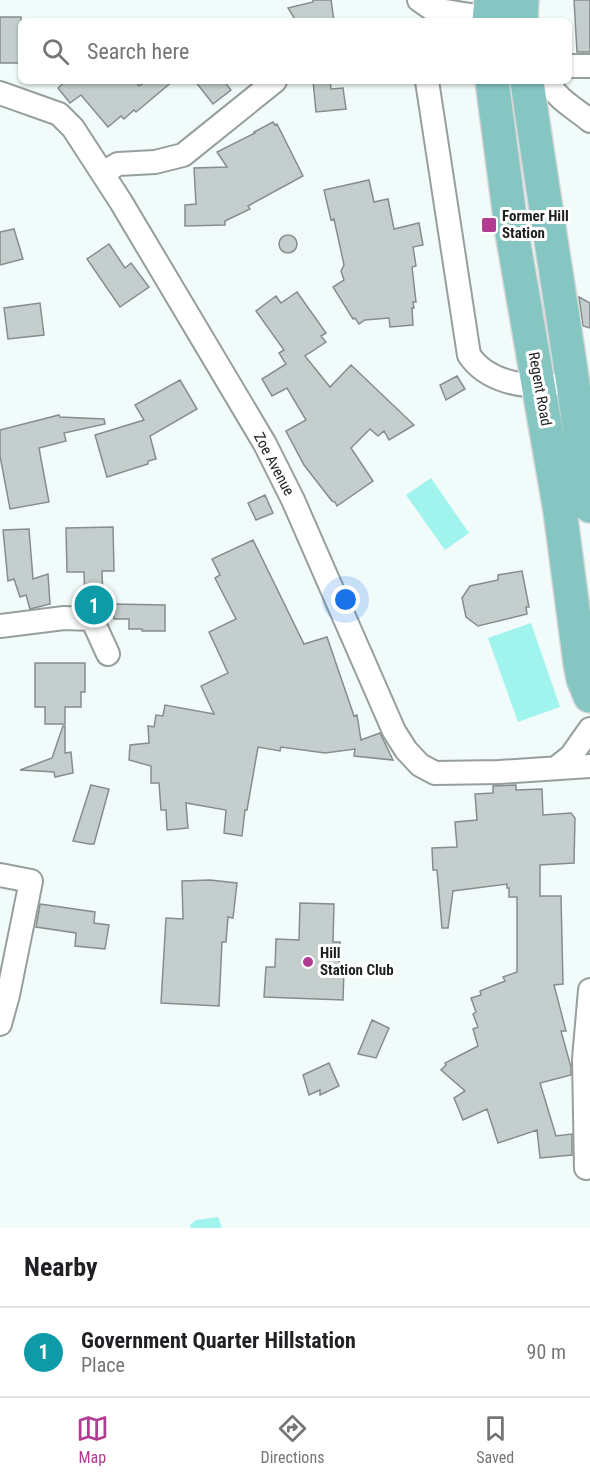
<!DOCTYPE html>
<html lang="en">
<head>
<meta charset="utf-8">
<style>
	:root { --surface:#fff; --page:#f2f2f2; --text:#202124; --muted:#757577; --line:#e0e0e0; --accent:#b33c93 }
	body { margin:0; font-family:"Roboto Condensed",sans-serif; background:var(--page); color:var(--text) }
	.you { position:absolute; left:346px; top:600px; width:21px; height:21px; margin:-15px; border:4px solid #fff; border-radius:50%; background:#1a73e8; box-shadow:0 0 0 9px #1a73e833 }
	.badge { display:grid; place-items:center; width:39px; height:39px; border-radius:50%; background:var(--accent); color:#fff; font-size:20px; font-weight:700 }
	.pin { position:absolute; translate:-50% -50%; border:3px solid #fff; box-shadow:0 2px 6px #0006 }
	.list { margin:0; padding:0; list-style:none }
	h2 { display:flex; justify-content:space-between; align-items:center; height:78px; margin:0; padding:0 24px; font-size:26px }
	h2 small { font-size:20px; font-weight:400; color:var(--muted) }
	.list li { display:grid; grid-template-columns:39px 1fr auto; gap:18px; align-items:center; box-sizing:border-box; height:90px; padding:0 24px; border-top:2px solid var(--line) }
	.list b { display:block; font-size:22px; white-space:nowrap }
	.list p { margin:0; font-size:20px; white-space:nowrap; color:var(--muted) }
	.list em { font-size:20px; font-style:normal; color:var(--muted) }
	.icon { flex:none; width:33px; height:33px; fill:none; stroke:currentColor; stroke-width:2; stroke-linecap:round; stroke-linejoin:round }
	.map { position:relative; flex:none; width:590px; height:1228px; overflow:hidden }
	.search { position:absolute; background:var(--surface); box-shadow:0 2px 4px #0004; left:18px; right:18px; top:18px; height:66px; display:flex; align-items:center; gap:15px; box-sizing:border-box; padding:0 21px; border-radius:9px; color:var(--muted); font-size:22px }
	.sheet { height:168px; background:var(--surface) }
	nav { display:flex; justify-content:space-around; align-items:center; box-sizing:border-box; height:84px; border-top:2px solid var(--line); background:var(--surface); font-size:16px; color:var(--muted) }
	nav a { display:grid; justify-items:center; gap:3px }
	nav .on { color:var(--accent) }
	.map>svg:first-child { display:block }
	.green { fill:#a1f4ee }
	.building { fill:#c4cecd; stroke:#868e8d; stroke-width:1.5 }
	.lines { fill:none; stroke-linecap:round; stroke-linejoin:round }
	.minor-casing { stroke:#969f9e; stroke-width:26 }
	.primary-casing { stroke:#d6d7d7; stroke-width:36 }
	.minor { stroke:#fff; stroke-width:22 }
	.primary { stroke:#85c6c2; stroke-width:33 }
	.poi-dot { fill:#b33c93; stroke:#fff; stroke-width:2 }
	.labels { text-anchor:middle; stroke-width:6; stroke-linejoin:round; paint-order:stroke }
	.poi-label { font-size:15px; font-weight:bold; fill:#1e2121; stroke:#fff; text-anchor:start }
	.street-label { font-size:15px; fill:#1e2121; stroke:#fff }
</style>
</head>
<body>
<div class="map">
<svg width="590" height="1228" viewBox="0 0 590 1228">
	<rect width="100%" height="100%" fill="#f1fbfa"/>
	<path class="green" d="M431,478L469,533L445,550L406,495Z
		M531,623L560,707L518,722L488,638Z
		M218,1217L222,1227L220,1228H191L190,1225L196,1220Z"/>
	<path class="building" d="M313,0H331L334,21H296L288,8L313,2Z
		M574,0H590V52H577Z
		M0,17H21V63H0Z
		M66,81H135L139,86L147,81H173L136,112L134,110L124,119L121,116L108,127L81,95L70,103L58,88Z
		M195,81H224L231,90L213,104Z
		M313,81H330L331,89L343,88L346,109L316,112Z
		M273,122L275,125L277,124L303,176L248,206L250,209L225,221V225L185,226V205L196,204L194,168L227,167L217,152L255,133L254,132Z
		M369,180L374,202L388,199L394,229L419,223L423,245L413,247L416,266L412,267L416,302H413L414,308H412L413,325L390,327L389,318L365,320L359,324L355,318L353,319L333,287L344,280L341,271L344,265L334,219L331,220L324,190Z
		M14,229L23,259L0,265V232Z
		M279 244a9 9 0 1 1 18 0a9 9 0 1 1-18 0Z
		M109,244L125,268L131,263L149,287L120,307L87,259Z
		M297,292L326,333L321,336L326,342L305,356L330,387L351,365L414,425L389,440L384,431L378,436L370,429L351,448L373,481L337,506L335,502L332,501L304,465L286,431L306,420L287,388L272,396L262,379L286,364L279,353L284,350L256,311L276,296L281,303Z
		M579,297L590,303V328L583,326Z
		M40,303L44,335L8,339L4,308Z
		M457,376L465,389L446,400L440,385Z
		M180,380L197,409L150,436L156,459L148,461V464L107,477L95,435L144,420L135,405Z
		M59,415L60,417L104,419L105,424L64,433L66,441L39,448L49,502L10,509L0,456V430Z
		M265,495L273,513L256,520L248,503Z
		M113,527L114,571H102L103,598L85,599L84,572H67L66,528Z
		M29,529L33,579L48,574L50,604L30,609L26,595L20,597L14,579L8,581L3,530Z
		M253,540L304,644L327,637L354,716L357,715L361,740L380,733L393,760L354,756L355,749L325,753L281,747L280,751L258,747L247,810H245L242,836L224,833L226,810L186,803L188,828L167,830L166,810H161L159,783H151V766L129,760L130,745L149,743L148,726L154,727L156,715L163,716L165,705L214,714L201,686L228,673L209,632L236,619L215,578L220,575L212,559Z
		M522,571L529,607H526L527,614L478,626L466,617L462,598L470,586L498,580V575Z
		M113,604L165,605V631H142V629H129V619H114Z
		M35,663H85V692H81V707H65V724H45V707H35Z
		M63,726H65V753L71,752L73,773L55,777L54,772L20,770L52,758Z
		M91,785L109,789L94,844H89L73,841Z
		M516,785V790L542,789L543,815L571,813L575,818L574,863L540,865V896H561L563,984L554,985L566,1031H561L571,1067V1075L540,1083L556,1136L572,1134V1155L540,1158L537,1130L498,1143L487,1109L463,1120L454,1098L465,1091L441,1070L446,1065L445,1063L478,1046L473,1029L478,1027L473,1014L476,1012L471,998L481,995L480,991L505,981L503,977L517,972V897H509V888H507V884L453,891L448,928H442L437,870H433L432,848L457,847L455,822L477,820L475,794L493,793V786Z
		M210,880L237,883L233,918L228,917L226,942H222L219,1006L161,1003L166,918L183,919L182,881Z
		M300,903L334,904L333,942H340L339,970H344L343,1000L264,997L266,967H275L276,939L299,940Z
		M40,904L95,912L94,923L109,925L105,949L75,946L76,933L36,927Z
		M372,1020L389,1028L376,1058L358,1054Z
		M329,1063L339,1086L320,1095V1090L309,1095L303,1075Z"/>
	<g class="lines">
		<defs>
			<path id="minor" d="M419,0L432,9L489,18L504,17
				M569,66H590
				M427,81L469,355C486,381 523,388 552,385
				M549,81C554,98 578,110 590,121
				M0,93L59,114L73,128L121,202L265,444L293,500L394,731L406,750L420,765L435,773L499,772L590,766
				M103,173L118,164L155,162L183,155L275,81
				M0,626L64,618L92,619L108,654
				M556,768L571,756L590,729
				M0,875L31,881L8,995L0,1024
				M586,1168L584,1059L590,990"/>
			<path id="primary" d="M489,21L491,0
				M521,21L522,0
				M492,81L512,233L560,511L580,663L583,679L590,696
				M527,81C547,223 572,364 590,506"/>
		</defs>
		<use href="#minor" class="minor-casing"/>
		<use href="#primary" class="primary-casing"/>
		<use href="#minor" class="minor"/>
		<use href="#primary" class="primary"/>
	</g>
	<g class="poi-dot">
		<rect x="481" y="217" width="16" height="16" rx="3"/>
		<circle cx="308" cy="962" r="6"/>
	</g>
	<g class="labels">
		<g class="poi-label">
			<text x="502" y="221">Former Hill<tspan x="502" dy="17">Station</tspan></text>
			<text x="320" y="958">Hill<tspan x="320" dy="17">Station Club</tspan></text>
		</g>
		<g class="street-label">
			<text transform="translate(540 389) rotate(80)" y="5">Regent Road</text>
			<text transform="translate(274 464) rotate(62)" y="5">Zoe Avenue</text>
		</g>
	</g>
</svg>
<div class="you"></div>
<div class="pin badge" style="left:94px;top:605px;background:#0f9aa8">1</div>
<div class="search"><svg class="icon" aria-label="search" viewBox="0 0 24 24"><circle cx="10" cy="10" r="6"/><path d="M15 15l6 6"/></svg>Search here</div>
</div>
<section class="sheet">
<h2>Nearby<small></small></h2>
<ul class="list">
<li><span class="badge" style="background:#0f9aa8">1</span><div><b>Government Quarter Hillstation</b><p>Place</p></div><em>90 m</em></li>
</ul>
</section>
<nav>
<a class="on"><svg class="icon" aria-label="map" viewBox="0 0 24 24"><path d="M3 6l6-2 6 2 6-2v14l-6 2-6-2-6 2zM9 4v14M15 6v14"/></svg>Map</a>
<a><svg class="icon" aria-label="directions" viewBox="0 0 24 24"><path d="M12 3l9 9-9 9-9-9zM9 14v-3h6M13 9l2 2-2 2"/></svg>Directions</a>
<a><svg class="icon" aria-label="saved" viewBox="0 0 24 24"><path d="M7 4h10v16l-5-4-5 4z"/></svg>Saved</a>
</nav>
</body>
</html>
